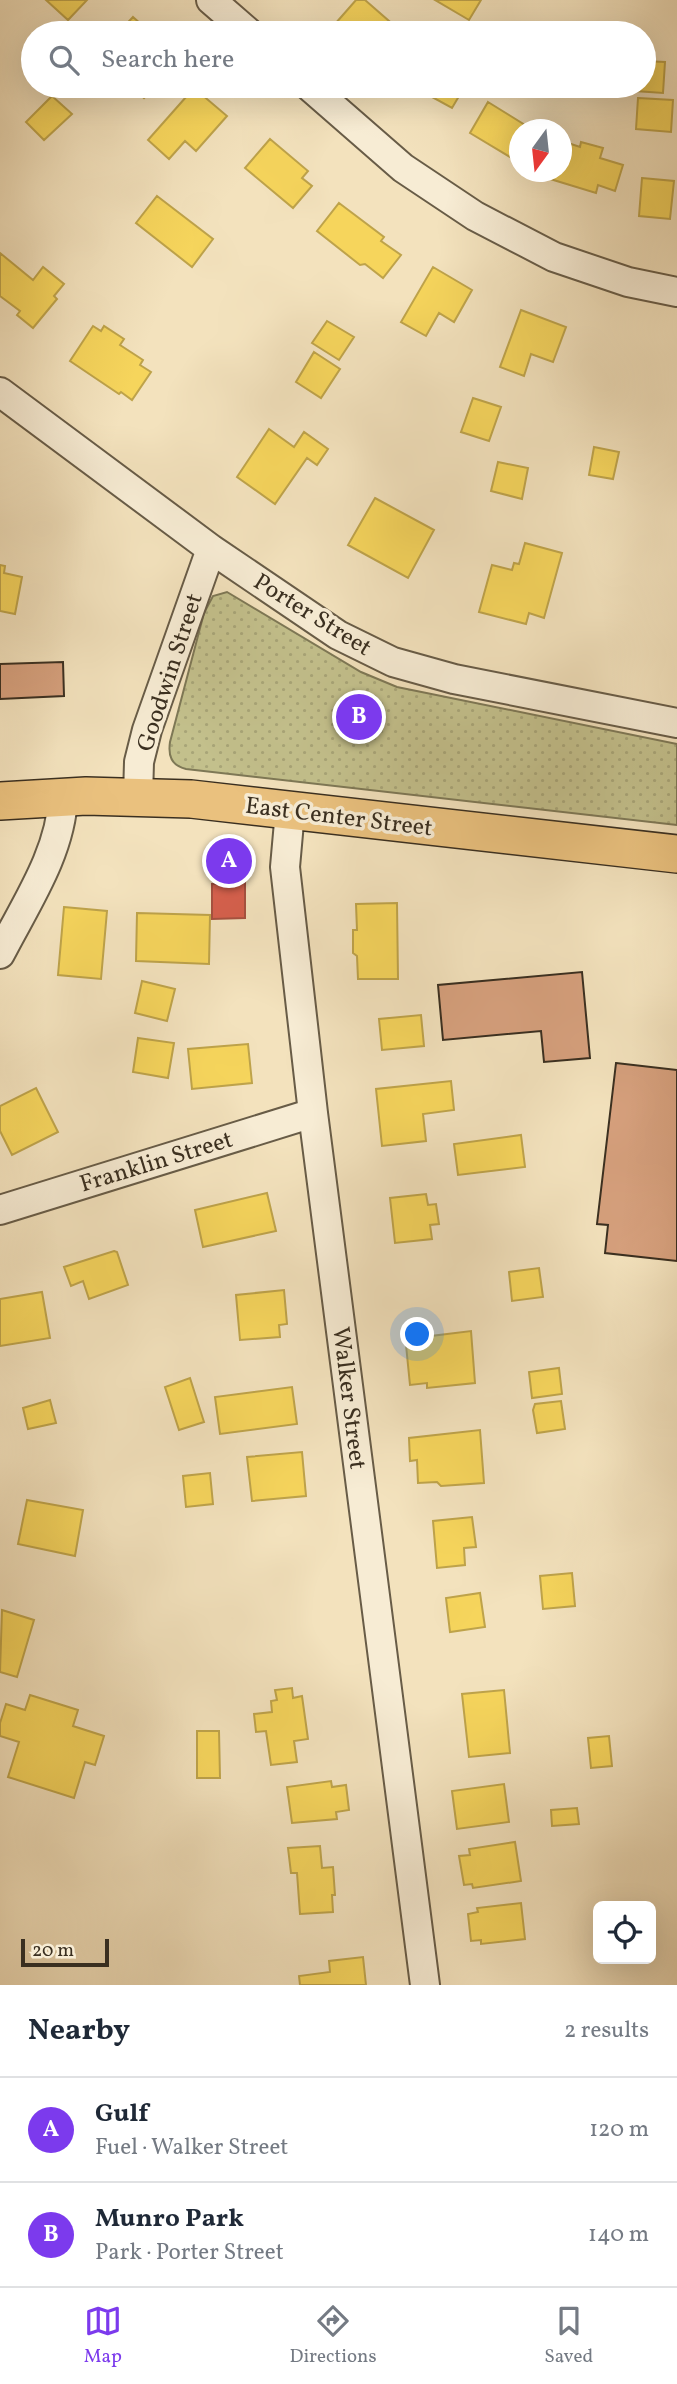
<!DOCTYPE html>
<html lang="en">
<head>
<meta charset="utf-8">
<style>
	:root { --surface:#fff; --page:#f6f6f7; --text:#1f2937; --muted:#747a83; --line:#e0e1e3; --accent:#7c3aed }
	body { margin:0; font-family:Vollkorn,serif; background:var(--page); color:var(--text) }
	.controls { position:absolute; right:21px; bottom:21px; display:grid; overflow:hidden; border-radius:10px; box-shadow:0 7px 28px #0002 }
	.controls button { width:63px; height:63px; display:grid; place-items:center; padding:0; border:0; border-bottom:2px solid var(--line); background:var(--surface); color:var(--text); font:35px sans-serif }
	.compass { position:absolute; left:509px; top:119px; width:63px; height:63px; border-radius:50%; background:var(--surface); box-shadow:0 7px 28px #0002; rotate:195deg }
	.scale { position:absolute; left:21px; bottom:18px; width:88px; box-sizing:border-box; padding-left:7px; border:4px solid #3a2f20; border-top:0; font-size:19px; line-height:24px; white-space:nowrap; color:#3a2f20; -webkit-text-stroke:5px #f7ecd4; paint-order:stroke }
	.you { position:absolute; left:418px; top:1335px; width:24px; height:24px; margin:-18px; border:5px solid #fff; border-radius:50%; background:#1a73e8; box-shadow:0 0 0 10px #1a73e833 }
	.badge { display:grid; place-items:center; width:46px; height:46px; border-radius:50%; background:var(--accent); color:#fff; font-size:23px; font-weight:700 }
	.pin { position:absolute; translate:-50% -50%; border:4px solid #fff; box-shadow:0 2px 7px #0006 }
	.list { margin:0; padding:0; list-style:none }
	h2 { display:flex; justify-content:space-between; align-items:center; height:91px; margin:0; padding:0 28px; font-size:30px }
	h2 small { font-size:23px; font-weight:400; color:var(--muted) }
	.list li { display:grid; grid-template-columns:46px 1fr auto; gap:21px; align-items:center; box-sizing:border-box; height:105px; padding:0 28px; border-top:2px solid var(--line) }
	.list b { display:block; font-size:26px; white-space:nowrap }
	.list p { margin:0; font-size:23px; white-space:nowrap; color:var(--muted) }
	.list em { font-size:23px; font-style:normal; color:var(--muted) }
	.icon { flex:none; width:38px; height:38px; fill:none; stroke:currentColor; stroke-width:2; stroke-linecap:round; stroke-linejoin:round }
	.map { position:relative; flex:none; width:677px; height:1985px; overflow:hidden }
	.search { position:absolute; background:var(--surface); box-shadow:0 7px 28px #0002; left:21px; right:21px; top:21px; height:77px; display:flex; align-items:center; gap:18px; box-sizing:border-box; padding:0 24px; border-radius:38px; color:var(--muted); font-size:26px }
	.sheet { height:301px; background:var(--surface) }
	nav { display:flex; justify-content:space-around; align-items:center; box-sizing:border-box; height:98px; border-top:2px solid var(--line); background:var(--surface); font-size:19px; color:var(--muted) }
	nav a { display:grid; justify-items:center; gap:4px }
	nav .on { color:var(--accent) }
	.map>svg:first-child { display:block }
	.grass { fill:url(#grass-dots); stroke:#7e7856; stroke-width:2 }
	.homes { fill:#f6d55c; stroke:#bea34a; stroke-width:2 }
	.shops { fill:#d6604d; stroke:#a75140; stroke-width:2 }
	.building { fill:#d6a07d; stroke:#3a2f20; stroke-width:2 }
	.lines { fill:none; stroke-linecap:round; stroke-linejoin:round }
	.minor-casing { stroke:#685c47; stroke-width:32 }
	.major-casing { stroke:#3a2f20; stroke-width:40 }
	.minor { stroke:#f7ecd4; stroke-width:28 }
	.major { stroke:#eac17e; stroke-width:37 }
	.labels { text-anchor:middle; stroke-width:7; stroke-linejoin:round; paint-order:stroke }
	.street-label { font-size:24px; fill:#3a2f20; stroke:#f7ecd4 }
</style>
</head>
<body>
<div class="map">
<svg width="677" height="1985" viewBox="0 0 677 1985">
	<defs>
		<pattern id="grass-dots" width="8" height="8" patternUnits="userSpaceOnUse" patternTransform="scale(1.75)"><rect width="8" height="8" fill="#c3c08c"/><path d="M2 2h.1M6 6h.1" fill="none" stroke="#a8a578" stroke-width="1.8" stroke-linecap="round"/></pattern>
	</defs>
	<rect width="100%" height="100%" fill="#f3e2bd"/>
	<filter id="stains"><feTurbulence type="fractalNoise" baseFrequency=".00286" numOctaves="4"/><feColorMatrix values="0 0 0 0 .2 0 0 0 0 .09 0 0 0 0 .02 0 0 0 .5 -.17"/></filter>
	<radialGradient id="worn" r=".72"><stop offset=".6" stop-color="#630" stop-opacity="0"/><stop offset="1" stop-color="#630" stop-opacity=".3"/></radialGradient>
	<path class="grass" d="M227,592L361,672L397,687L677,744V825L186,769C171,765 168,756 170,742L204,613L213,596Z"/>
	<path class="homes" d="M46,0H87L68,20Z
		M356,0H365L397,28L394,30L398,33H345L335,24Z
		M435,0H481L469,20Z
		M133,17L151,33H118Z
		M644,61L665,62L663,93L635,91V86H644Z
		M131,86H156L144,98Z
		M412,86H465L452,108Z
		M194,88L227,116L196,151L185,141L169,159L148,140Z
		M52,96L72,114L44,140L26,122Z
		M638,98L673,100L671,132L636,129Z
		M488,102L533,130H520V163L470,133Z
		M270,139L308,171L302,178L312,186L293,208L245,168Z
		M562,141L580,147L581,142L603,148L600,158L623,165L615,191L598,185L596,193L547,178L549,172H562Z
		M642,178L674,181L670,219L639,216Z
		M157,196L213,239L192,267L136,223Z
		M339,203L384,237L381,241L401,255L383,278L365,264L360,265L317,231Z
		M0,253L33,280L43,267L64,284L54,296L57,299L33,328L17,315L20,311L0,296Z
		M433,267L472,290L454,322L439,313L426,336L401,322Z
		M521,310L566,327L553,362L531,354L524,376L500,367Z
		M327,321L354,337L339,360L312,343Z
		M93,326L101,331L104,326L124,339L120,345L143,360L140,365L151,372L132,400L121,392L119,394L70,361Z
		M314,352L340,369L321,398L296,382Z
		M473,398L501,407L489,441L461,432Z
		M269,429L294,447L304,432L328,449L317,465L307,458L275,504L237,477Z
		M594,447L619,452L613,479L589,475Z
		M498,462L528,468L522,499L491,491Z
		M375,498L434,530L408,578L348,545Z
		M525,543L562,553L544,618L529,613L526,624L479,612L492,565L512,570L514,563L519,564Z
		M0,565L5,566L4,573L22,577L15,614L0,611Z
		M397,903L398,979H358L357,956L353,953V930H357L356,904Z
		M64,907L107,911L101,979L58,975Z
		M137,913L210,915L209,964L136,961Z
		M142,981L175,989L167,1021L135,1013Z
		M421,1015L424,1046L382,1050L379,1019Z
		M138,1038L174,1043L168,1078L133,1072Z
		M248,1044L252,1083L192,1089L188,1049Z
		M451,1081L454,1110L423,1114L426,1141L382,1146L376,1089Z
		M36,1088L58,1132L12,1155L0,1131V1106Z
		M521,1135L525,1167L458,1175L454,1144Z
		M267,1193L276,1231L203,1247L195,1210Z
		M426,1194L428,1205L436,1204L439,1224L430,1225L432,1239L395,1243L390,1198Z
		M114,1251L117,1252L128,1285L89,1299L83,1281L71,1286L64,1267Z
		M539,1268L543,1297L512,1301L509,1272Z
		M284,1290L287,1324L279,1325L280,1337L240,1340L236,1295Z
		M42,1292L50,1338L0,1346V1299Z
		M471,1331L475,1383L427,1388V1383L410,1385L406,1345L423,1343V1337Z
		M559,1368L562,1394L532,1398L529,1372Z
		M190,1378L204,1422L179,1430L165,1387Z
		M292,1387L297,1424L220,1434L215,1397Z
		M50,1400L56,1423L28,1429L23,1408Z
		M561,1401L565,1429L537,1433L533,1410L535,1404Z
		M480,1430L484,1483L441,1486L437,1482L418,1483L417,1460L410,1461L409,1438Z
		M302,1452L306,1496L252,1501L247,1457Z
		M210,1473L213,1504L186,1507L183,1476Z
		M27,1500L83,1510L75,1556L18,1544Z
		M472,1517L476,1547L464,1548L465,1565L437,1568L433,1521Z
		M572,1573L575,1606L543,1609L540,1576Z
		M480,1593L485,1627L450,1632L446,1598Z
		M2,1610L34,1620L17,1677L0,1672Z
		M292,1688L293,1698L302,1696L308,1739L294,1741L297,1762L271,1765L266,1731L256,1732L254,1714L272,1712L271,1701L277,1700L275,1690Z
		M504,1690L510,1753L469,1757L462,1694Z
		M30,1695L78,1710L73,1726L104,1736L95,1765L85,1762L74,1798L8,1777L19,1742L0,1736V1723L6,1704L25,1710Z
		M197,1731H219L220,1778H197Z
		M609,1736L612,1766L591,1768L588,1738Z
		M331,1781L332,1787L346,1785L349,1810L336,1812L337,1819L292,1823L287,1787Z
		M504,1784L509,1822L457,1829L452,1791Z
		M577,1808L579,1824L552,1826L551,1810Z
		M515,1842L521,1881L473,1888L472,1884L464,1885L459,1856L470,1855L469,1849Z
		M320,1846L322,1868L333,1867L335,1895H332L333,1912L300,1914L297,1873H291L288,1848Z
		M521,1903L525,1939L481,1944V1940L471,1941L468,1914L478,1912L477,1908Z
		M363,1957L366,1985H300L299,1976L330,1972L329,1961Z"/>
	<path class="shops" d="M245,845L246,877H212V846Z
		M245,883V918L212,919V884Z"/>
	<path class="building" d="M63,662L64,696L0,699V664Z
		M582,972L590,1058L544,1062L541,1031L443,1040L438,985Z
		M616,1063L677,1070V1261L605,1253L608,1225L597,1224Z"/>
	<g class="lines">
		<defs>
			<path id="minor" d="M211,0L249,33
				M309,86L403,168L475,216L554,257L628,282L677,292
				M0,392L211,549L338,635L393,662L454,679L677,723
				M138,797L139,762L147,730L211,549
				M290,811L285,867L313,1113L425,1985
				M0,954C25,905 61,853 63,797
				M0,1210L313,1113"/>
			<path id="major" d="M0,801L86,796L191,799L677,854"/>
		</defs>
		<use href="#minor" class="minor-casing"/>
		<use href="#major" class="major-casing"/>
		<use href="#minor" class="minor"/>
		<use href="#major" class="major"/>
	</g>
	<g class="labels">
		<g class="street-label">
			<text transform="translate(313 614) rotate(32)" y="8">Porter Street</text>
			<text transform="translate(169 672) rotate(-72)" y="8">Goodwin Street</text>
			<text transform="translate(339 816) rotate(7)" y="8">East Center Street</text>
			<text transform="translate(156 1161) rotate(-17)" y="8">Franklin Street</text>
			<text transform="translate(350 1398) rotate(83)" y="8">Walker Street</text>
		</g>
	</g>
	<rect width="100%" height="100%" filter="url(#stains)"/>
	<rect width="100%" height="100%" fill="url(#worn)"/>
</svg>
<div class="controls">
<button><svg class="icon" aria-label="locate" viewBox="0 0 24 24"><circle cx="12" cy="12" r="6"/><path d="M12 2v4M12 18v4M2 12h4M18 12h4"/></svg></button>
</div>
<svg class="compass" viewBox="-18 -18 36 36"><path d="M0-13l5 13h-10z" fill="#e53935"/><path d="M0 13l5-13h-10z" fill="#747a83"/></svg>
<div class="scale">20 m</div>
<div class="you"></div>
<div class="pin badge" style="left:229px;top:861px">A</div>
<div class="pin badge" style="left:359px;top:717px">B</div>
<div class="search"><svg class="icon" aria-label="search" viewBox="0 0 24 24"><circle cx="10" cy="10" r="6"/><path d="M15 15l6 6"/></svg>Search here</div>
</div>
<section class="sheet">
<h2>Nearby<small>2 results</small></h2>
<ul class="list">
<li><span class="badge">A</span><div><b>Gulf</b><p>Fuel · Walker Street</p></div><em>120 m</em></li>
<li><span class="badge">B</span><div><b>Munro Park</b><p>Park · Porter Street</p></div><em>140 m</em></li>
</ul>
</section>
<nav>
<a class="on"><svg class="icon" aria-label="map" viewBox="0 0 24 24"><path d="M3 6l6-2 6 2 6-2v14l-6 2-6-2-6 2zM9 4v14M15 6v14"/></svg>Map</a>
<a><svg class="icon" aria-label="directions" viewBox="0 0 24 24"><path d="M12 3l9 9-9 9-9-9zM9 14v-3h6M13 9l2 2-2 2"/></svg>Directions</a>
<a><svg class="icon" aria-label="saved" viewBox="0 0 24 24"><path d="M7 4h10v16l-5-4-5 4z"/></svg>Saved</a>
</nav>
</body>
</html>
